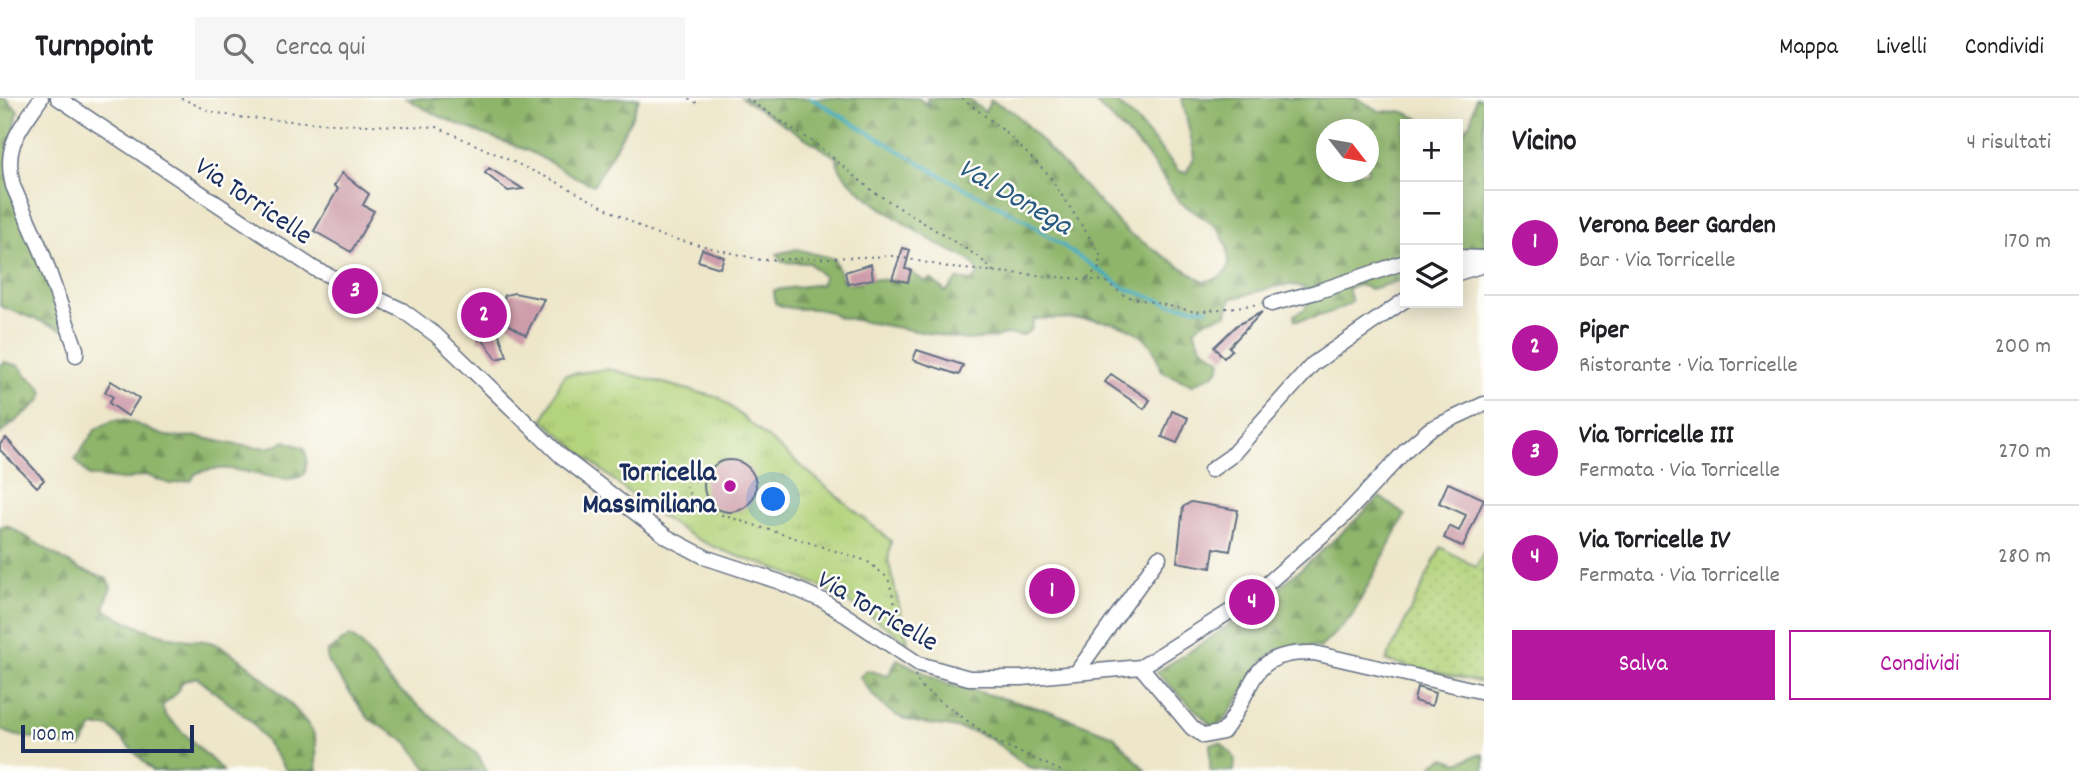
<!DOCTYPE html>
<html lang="it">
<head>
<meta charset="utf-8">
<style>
	:root { --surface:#fff; --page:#f6f6f6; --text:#202124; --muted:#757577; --line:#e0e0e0; --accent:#b5179e }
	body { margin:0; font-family:Dekko,sans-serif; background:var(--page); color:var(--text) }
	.controls { position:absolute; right:21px; top:21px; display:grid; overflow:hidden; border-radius:0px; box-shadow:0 4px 18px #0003 }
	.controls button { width:63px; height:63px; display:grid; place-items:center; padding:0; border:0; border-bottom:2px solid var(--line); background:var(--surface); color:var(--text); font:35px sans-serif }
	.compass { position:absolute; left:1316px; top:21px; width:63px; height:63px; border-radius:50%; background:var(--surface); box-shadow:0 4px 18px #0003; rotate:121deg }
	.scale { position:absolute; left:21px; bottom:18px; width:173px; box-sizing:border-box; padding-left:7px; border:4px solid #1b2f5e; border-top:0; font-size:19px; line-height:24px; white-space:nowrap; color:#1b2f5e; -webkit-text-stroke:5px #fdfcf7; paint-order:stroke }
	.you { position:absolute; left:774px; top:402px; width:24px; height:24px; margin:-18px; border:5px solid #fff; border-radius:50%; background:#1a73e8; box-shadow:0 0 0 10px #1a73e833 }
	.badge { display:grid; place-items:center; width:46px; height:46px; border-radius:50%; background:var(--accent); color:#fff; font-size:23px; font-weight:700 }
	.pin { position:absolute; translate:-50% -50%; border:4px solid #fff; box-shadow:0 2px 7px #0006 }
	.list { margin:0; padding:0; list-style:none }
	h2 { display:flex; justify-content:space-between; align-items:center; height:91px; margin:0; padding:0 28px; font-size:30px }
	h2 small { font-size:23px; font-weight:400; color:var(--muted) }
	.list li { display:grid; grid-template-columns:46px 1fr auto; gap:21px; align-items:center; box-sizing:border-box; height:105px; padding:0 28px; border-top:2px solid var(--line) }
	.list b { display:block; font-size:26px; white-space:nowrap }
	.list p { margin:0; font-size:23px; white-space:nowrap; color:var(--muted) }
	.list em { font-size:23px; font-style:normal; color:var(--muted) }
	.actions { display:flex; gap:14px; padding:21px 28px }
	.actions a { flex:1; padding:16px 0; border:2px solid var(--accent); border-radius:0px; text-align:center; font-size:24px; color:var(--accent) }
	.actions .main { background:var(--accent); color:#fff }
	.icon { flex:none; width:38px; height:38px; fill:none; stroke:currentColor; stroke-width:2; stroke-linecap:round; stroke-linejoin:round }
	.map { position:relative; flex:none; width:1484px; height:673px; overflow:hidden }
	header { display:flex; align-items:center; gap:42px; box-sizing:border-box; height:98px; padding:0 35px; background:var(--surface); border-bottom:2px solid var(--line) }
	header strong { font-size:33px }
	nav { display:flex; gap:38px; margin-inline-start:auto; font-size:24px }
	.search { width:490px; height:63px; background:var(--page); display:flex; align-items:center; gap:18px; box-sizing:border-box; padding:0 24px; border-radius:0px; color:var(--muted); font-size:26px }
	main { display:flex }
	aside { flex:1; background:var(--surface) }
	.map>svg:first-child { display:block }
	.grass { fill:url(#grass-dots); stroke:#67816c; stroke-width:2 }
	.forest { fill:url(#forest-firs); stroke:#547264; stroke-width:2; fill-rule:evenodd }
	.park { fill:url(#park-tufts); stroke:#67816c; stroke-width:2 }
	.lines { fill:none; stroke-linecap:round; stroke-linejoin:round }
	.stream { stroke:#40abbf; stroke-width:3.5 }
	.building { fill:#ce9dab }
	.minor-casing { stroke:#646f83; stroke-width:17 }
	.path { stroke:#646f83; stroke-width:2; stroke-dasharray:2 5; stroke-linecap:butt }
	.minor { stroke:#fff; stroke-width:14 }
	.poi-dot { fill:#b5179e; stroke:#fdfcf7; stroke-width:2.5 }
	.labels { text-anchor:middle; stroke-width:5; stroke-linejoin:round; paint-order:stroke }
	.street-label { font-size:28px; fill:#1b2f5e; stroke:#fdfcf7 }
	.poi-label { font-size:28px; font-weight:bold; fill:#1b2f5e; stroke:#fdfcf7; text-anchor:end }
	.water-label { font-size:30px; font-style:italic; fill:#285a80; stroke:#fdfcf7 }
</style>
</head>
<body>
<header>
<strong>Turnpoint</strong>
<div class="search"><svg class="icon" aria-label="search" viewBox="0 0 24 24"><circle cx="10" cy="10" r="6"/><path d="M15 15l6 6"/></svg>Cerca qui</div>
<nav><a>Mappa</a><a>Livelli</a><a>Condividi</a></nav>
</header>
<main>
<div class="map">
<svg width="1484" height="673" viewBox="0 0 1484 673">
	<defs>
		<pattern id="grass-dots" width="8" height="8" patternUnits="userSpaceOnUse" patternTransform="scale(1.75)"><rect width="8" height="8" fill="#b3d37b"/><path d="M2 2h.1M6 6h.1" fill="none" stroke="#99b56d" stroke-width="1.8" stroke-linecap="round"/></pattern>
		<pattern id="forest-firs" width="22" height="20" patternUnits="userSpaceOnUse" patternTransform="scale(1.75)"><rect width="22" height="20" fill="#8eb56b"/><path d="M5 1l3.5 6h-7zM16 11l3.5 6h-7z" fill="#73945b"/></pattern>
		<pattern id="park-tufts" width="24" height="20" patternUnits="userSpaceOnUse" patternTransform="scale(1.75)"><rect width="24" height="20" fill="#b3d37b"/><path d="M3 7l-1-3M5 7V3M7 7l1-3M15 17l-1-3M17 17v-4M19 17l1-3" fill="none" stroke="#99b56d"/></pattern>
	</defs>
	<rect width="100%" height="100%" fill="#fdfcf7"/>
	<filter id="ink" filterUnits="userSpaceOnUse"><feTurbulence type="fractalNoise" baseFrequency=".0143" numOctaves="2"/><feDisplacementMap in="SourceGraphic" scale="14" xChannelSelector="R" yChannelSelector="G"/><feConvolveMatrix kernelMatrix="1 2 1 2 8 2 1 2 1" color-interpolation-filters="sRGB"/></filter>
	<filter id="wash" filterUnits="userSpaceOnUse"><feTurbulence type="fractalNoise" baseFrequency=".00686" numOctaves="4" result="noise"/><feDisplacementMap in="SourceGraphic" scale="28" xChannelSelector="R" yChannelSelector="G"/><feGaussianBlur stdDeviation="1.57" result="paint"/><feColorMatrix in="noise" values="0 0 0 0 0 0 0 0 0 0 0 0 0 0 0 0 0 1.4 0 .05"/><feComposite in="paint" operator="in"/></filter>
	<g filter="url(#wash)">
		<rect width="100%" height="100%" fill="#ede6c9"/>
		<path class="grass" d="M1441,449L1476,469L1484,453V585L1386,563Z"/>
		<path class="forest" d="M0,0H5L18,12L8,74L27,116L49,152L69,234L0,208Z
			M406,0H639L630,23L594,87C569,79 550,62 526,52C484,36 444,24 406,0Z
			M742,0H918L929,8L927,0H967L985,14L991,2L1015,15L1126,133L1204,184L1218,180L1227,173L1229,165L1227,147L1217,129L1180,104L1144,53L1091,0H1112L1136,22L1179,73L1186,75L1195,58L1182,0H1356L1379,13L1404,14L1431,26H1405V181L1371,191L1360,187L1348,190L1352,204C1340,212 1309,223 1295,222L1294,217L1306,210L1308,192C1286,178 1254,198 1231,200L1227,216L1201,224L1194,232L1201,248L1221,262C1220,280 1204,278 1193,287L1163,274C1158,266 1157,257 1152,249C1129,216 1071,220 1034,221L1031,232L1023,237L1004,236L993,240L966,242L839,219C816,204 797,217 775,205L774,192L821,186L824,179L809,165L782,164L777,156L797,151L834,161L844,184L875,181L896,183L908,172L925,184L931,181L946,194L958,181L973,183L978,176C975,159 955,156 941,148C919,135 835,85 837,60ZM1326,32H1368V74H1326Z
			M1476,0H1484V169H1458V35H1463L1471,23Z
			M4,264L20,268C25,281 39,282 44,295L40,303L0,336V268Z
			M114,322C137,321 145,333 166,338C178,340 192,337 204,340C223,344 270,357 285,343L304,350L307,360L305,376C280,393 233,358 195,376L192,382L170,386L146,377L123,382L89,378L75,361L96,331Z
			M1380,399L1405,417L1352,518L1320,550C1298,546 1283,545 1265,561L1221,627H1211L1156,574C1244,523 1307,469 1380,399Z
			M7,427L79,471L106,480L111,489L104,510C126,526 162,539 189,542C197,542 202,542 210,544C237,552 295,607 311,631C320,644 314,659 317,673H287L251,623L196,579L182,584L177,595L162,608L166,618L223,673H153L110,629H93L81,649C63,650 59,645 43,642C26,638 16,640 0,631V429Z
			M350,538L360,545L391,585L479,658L486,673H429L407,644L369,621L327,563V554Z
			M897,561L942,584L1049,613L1114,638L1146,673H1093L1085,670L1083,673C1066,673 1044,673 1029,669C1012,660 999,643 980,636C922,616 901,642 860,579L867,572L888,578Z
			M1221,645L1235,660L1234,673H1210V646Z
			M1479,656L1484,657V673H1429L1434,665L1445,660L1458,665Z"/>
		<path class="park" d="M609,271L720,300L891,443L888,462L908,544C874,520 841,497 803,481C764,465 721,456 685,434C633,403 589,360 543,322L564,277Z"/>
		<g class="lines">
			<path class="stream" d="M811,0L940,77L1025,122L1125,190L1170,206L1207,211"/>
		</g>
		<g id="blocks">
			<path class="building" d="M489,70L523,91L508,93L485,75Z
				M342,75L369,96L363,107L374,113L351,154L314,133L338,91L334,88Z
				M903,150L910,152L905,171L911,172L908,184L892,181Z
				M702,151L724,159L720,170L698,163Z
				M871,166L873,181L848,186L845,174Z
				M514,195L544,201L526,237L498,220L505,197Z
				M482,213L495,226L507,258L497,261L483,242H479L475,228L480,226L477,218Z
				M1262,214L1229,249L1232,252L1224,260L1214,249L1237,227Z
				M917,252L963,267L959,277L913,262Z
				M1111,276L1150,302L1144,311L1105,284Z
				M111,283L139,300L128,318L109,305L113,299L105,294Z
				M1172,313L1188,320L1177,345L1162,339Z
				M6,340L44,382L37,389L0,352V346Z
				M704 388a26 26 0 1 1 52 0a26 26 0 1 1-52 0Z
				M1448,385L1484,401L1463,449L1444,440L1449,428L1459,433L1466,417L1439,405Z
				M1191,404L1238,412L1230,453L1214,450L1211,470L1177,464L1183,409Z
				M1417,589L1435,595L1432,608L1414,603Z"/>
		</g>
	</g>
	<g filter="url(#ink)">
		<use href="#blocks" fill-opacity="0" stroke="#646f83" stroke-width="2"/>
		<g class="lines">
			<defs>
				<path id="minor" d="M41,0C19,33 3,47 13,88L42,154L76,251V257
					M58,0L315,171L402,212L436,237L561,358L667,439L707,460L780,484L824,503L919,566L969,580H1022L1141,569L1250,501L1343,419L1408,350L1430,331L1484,306
					M1458,159L1484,160
					M1458,175L1484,167
					M1271,206L1316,194L1405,164
					M1211,372L1231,358L1313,266L1405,202
					M1141,569L1192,630L1204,638L1223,634C1257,591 1245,553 1314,555L1484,594
					M1076,575L1159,459"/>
			</defs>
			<use href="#minor" class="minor-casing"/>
			<path class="path" d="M181,0L209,13L237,19L335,26L437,29L557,84L654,136L761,162L894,158L952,170L1105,183L1125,198L1196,214L1260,206
				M689,0L698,6
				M746,0L817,47L874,94L979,159L994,174
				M962,0L1003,32L1048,76L1100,155L1099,170L1087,181
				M704,383H689L686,389L697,409L867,463L888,480L904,539
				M915,577L920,588L995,643L1061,673"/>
			<use href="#minor" class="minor"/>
		</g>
	</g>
	<circle class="poi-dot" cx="730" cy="388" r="7"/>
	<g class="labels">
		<g class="street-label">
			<text transform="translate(255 101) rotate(34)" y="10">Via Torricelle</text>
			<text transform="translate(879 511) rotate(30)" y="10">Via Torricelle</text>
		</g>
		<g class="poi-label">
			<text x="716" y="382">Torricella<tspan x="716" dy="32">Massimiliana</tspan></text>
		</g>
		<g class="water-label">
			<text transform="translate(1016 97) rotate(30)" y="10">Val Donega</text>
		</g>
	</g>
</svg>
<div class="controls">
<button>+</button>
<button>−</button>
<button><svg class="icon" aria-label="layers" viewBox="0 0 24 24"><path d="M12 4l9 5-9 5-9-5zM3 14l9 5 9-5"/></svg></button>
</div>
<svg class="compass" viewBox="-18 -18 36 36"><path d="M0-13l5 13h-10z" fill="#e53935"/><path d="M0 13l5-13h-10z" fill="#757577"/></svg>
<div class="scale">100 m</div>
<div class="you"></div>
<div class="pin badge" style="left:1052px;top:493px">1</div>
<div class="pin badge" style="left:484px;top:217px">2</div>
<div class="pin badge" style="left:355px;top:193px">3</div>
<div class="pin badge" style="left:1252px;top:504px">4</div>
</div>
<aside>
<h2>Vicino<small>4 risultati</small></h2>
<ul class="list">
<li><span class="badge">1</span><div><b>Verona Beer Garden</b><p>Bar · Via Torricelle</p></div><em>170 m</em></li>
<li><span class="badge">2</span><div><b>Piper</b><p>Ristorante · Via Torricelle</p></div><em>200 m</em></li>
<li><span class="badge">3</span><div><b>Via Torricelle III</b><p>Fermata · Via Torricelle</p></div><em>270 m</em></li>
<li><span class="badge">4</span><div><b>Via Torricelle IV</b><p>Fermata · Via Torricelle</p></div><em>280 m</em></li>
</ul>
<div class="actions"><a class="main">Salva</a><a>Condividi</a></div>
</aside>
</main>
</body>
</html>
